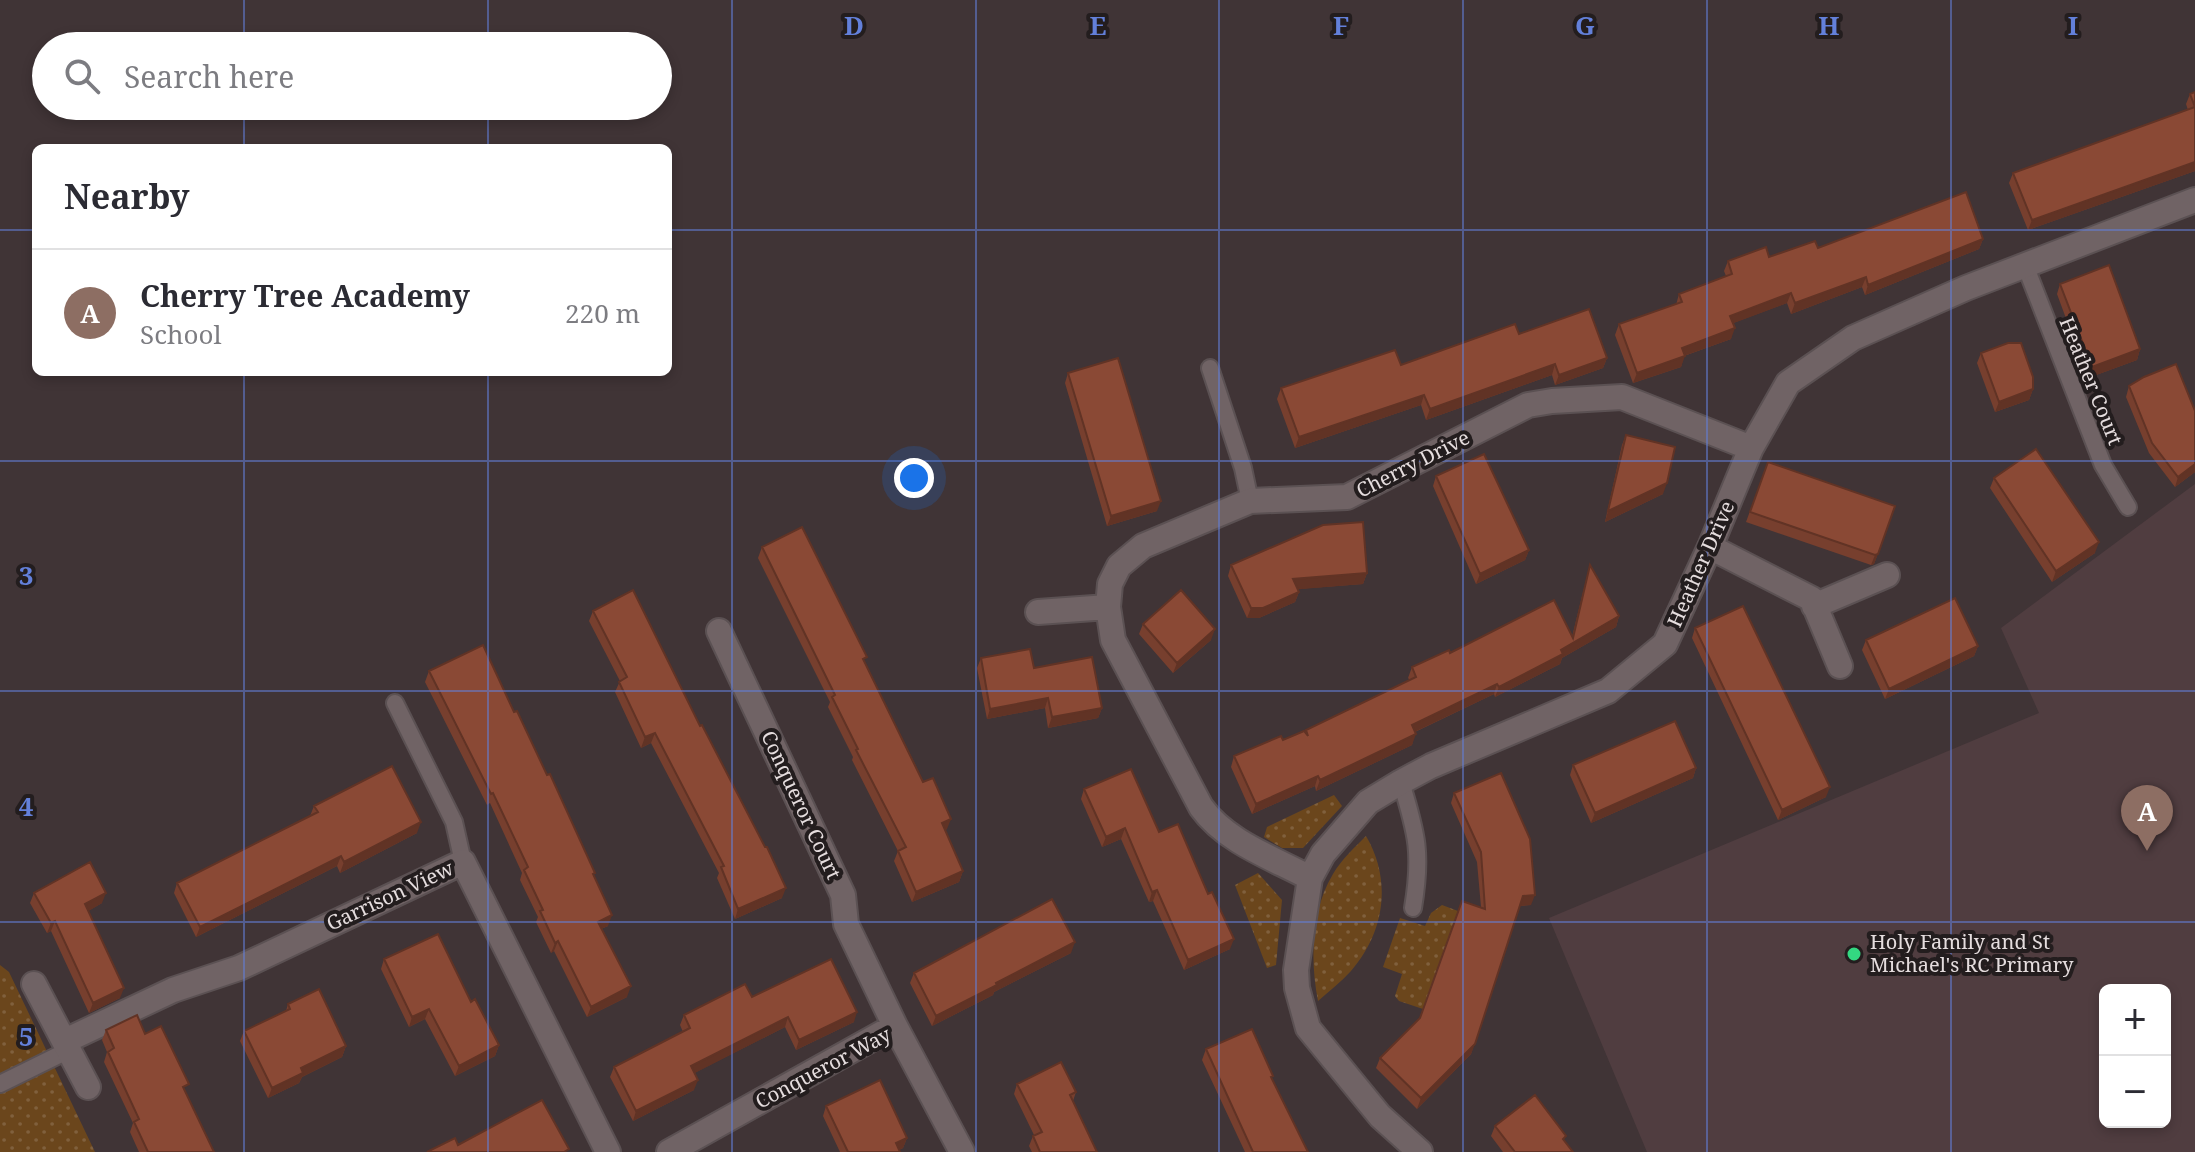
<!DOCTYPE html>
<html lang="en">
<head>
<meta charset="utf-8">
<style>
	:root { --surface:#fff; --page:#f2f2f3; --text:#2b2b33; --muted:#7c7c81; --line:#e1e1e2; --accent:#2f7956 }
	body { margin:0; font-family:"Noto Serif",serif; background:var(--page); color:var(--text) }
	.controls { position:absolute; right:24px; bottom:24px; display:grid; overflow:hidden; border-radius:12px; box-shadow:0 4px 12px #0003 }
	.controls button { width:72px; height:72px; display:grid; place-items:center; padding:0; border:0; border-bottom:2px solid var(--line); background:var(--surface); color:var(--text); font:40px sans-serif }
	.you { position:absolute; left:914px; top:478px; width:28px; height:28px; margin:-20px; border:6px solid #fff; border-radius:50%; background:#1a73e8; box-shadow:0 0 0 12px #1a73e833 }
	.badge { display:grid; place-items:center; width:52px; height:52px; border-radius:50%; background:var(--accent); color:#fff; font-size:26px; font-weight:700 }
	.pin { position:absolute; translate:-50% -66px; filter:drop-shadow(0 2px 4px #0008) }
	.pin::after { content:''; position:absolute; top:42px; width:28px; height:24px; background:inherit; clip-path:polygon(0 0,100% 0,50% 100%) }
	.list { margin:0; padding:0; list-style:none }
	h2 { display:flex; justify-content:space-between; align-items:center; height:104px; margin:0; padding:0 32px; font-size:34px }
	h2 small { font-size:26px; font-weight:400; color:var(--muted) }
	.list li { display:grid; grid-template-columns:52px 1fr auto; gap:24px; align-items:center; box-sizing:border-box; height:128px; padding:0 32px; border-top:2px solid var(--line) }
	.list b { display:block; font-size:30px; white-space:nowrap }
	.list p { margin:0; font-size:26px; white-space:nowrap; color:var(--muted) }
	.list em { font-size:26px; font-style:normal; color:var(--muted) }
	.icon { flex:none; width:44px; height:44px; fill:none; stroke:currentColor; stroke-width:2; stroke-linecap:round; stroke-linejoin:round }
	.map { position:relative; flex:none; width:2195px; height:1152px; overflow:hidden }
	.search { position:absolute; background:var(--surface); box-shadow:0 4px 12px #0003; left:32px; top:32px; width:640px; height:88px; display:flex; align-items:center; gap:20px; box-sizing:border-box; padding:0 28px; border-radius:44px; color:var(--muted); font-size:30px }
	.panel { position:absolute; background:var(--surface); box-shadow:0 4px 12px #0003; left:32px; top:144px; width:640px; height:232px; border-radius:12px }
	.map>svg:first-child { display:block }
	.built { fill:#503d40; fill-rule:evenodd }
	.grass { fill:url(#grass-dots) }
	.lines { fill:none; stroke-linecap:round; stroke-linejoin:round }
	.lane-casing { stroke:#5b5153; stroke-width:20 }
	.street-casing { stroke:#5b5153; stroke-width:28 }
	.lane { stroke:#706365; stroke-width:16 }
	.street { stroke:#706365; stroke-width:24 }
	.wall { fill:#773f2e }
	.shaded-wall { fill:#613325 }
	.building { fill:#8a4935; stroke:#613325; stroke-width:2 }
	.grid { fill:none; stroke:#6380da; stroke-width:2; stroke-opacity:0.55 }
	.poi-dot { fill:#33d881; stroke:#231d1e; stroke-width:3 }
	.labels { text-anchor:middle; stroke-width:8; stroke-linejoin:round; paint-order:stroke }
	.street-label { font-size:20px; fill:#e5ddde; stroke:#231d1e }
	.poi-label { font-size:20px; fill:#e5ddde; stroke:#231d1e; text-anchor:start }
	.grid-label { font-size:26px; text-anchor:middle; font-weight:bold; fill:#6380da; stroke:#231d1e; stroke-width:8; stroke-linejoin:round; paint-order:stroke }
</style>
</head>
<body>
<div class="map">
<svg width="2195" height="1152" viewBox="0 0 2195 1152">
	<defs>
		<pattern id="grass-dots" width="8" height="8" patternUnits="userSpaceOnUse" patternTransform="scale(2)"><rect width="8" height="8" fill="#6b461c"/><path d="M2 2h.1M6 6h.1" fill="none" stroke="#80603d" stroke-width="1.8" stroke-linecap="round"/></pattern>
	</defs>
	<rect width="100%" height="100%" fill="#403436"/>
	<path class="built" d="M2195,484V1152H1647L1549,918L2039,713L2001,628ZM2105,990H2165V1122H2105Z"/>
	<path class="grass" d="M1334,795L1342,806L1303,848H1282L1264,837L1267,827Z
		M1366,836C1392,880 1385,932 1351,971C1341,982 1329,991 1318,1001C1310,960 1311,910 1333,874C1342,859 1354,848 1366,836Z
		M1258,873L1282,900L1276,965L1267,968L1235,885Z
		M1442,905L1458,911L1423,1009L1399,1001L1395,996L1402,974L1383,967L1400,918L1425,926L1431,913Z
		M0,965L9,972L95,1152H0Z"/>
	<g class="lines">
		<defs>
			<path id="lane" d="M2025,265L2103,465L2128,507
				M1210,368L1243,468L1250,501
				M395,703L454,822L463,862
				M1401,782C1417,834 1422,854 1413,908
				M0,1084L69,1050"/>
			<path id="street" d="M1710,547L1812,599L1840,666
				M1814,606L1887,575
				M1038,612L1108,607
				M719,631L843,895L846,924L895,1026L962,1152
				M1310,878C1273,858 1226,842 1201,807L1113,640L1108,607L1110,584L1119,566L1143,546L1250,501L1347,497L1528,405L1552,401L1622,397L1751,448
				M34,984L88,1087
				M65,1041L173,990L239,968L463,862L608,1152
				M669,1152L895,1026
				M1420,1152L1380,1116L1308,1028L1297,988L1296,970L1310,878L1323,854L1368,802L1401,782L1431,766L1608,691L1665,644L1710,547L1751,448L1788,383L1853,338L1966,288L2195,200"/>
		</defs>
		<use href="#lane" class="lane-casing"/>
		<use href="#street" class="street-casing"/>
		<use href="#lane" class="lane"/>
		<use href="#street" class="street"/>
	</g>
	<path class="wall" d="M2195,92V171L2028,230L2009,183L2013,173L2188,110L2186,104L2190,94Z
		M1983,239L1979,249L1865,295L1862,287L1791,314L1787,303L1733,323L1731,339L1684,356L1681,367L1633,383L1615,335L1619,324L1676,305L1679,294L1726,276L1724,271L1728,261L1769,257L1818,248Z
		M2060,284L2140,349L2137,360L2088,378L2057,294Z
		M1519,334L1607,358L1603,368L1555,385L1552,375L1426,420L1421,405L1295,448L1277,399L1281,388L1401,365Z
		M1981,353L2033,389L2029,400L1995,412L1977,363Z
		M1068,373L1157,511L1107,526L1065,383Z
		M2129,386L2195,472L2175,487L2149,453L2126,397Z
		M1626,435L1663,494L1605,522L1622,445Z
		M1768,462L1895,506L1874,564L1871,565L1746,522Z
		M1436,476L1529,550L1525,560L1476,584L1433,486Z
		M1994,478L2095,553L2052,582L1990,488Z
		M762,547L865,663L947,829L945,830L963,871L959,882L912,902L894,861L898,851L852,760L853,757L828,707L830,702L758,558Z
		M1231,565L1367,573L1363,584L1297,589L1299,592L1295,602L1259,618H1247L1228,576Z
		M1590,565L1619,616L1616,627L1562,658L1560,664L1495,697L1494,694L1415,732L1412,745L1316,791L1315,786L1252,814L1231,767L1234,756L1305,732L1306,730L1410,680L1408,678L1412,667L1450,653L1572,637L1587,576Z
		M593,611L782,898L735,919L717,878L719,873L651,743L641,748L615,692L620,681L589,621Z
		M1143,624L1211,640L1173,673L1139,634Z
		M1695,628L1826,797L1778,820L1692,638Z
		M1866,640L1978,646L1974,656L1885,699L1862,650Z
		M981,658L1034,668L1102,708L1098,718L1048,728L1045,708L987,719L977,668Z
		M429,671L594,877L608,926L601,929L627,997L587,1017L554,951L551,953L536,922L538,917L520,880L522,873L490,803L487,805L425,682Z
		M1573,765L1696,768L1693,778L1591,823L1570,775Z
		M1084,789L1159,832L1230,949L1184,970L1153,901L1149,902L1121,839L1102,847L1081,799Z
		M1454,793L1531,905L1519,906L1471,1054L1417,1109L1376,1068L1380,1058L1420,1018L1481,907L1477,862L1451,803Z
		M314,806L417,833L340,873L337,866L196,937L174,893L177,883L310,816Z
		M34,893L102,903L88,911L120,998L89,1013L51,931L47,933L30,903Z
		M1071,953L994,992L993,995L932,1026L910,983L914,973Z
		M384,959L471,1002L499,1045L495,1056L455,1076L425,1019L409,1027L381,969Z
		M752,997L854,1022L796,1050L785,1027L694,1073V1090L633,1121L610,1077L614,1067L683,1032L680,1025L684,1015Z
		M288,1004L346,1046L342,1057L302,1077L299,1083L268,1098L240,1041L244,1031L286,1011Z
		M106,1030L145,1034L186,1093L214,1152H139L130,1132L133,1123L104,1062L107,1052L102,1040Z
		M1206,1049L1272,1079L1308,1152H1245L1202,1060Z
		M1017,1084L1076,1092L1073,1101L1097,1152H1032L1029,1146L1033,1136L1034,1135L1014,1094Z
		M826,1106L907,1138L903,1148L899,1150L900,1152H840L823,1116Z
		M1495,1126L1564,1141L1573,1152H1503L1491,1136Z"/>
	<path class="shaded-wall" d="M2195,162V171L2028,230L2032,220Z
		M1983,239L1979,249L1865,295L1868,285Z
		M1866,277L1862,287L1791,314L1795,303Z
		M1791,293L1787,303L1726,326L1730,316Z
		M1735,328L1731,339L1678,358L1682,348Z
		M2140,349L2137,360L2088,378L2092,367Z
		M1685,356L1681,367L1633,383L1637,373Z
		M1607,358L1603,368L1555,385L1559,375Z
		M1555,364L1552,375L1426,420L1430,409Z
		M2033,389L2029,400L1995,412L1999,402Z
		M1424,395L1421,405L1295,448L1299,437Z
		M2195,464V472L2175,487L2178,477Z
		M1667,483L1663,494L1605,522L1608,511Z
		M1161,501L1157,511L1107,526L1111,516Z
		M2099,542L2095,553L2052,582L2056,571Z
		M1529,550L1525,560L1476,584L1480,574Z
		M1878,554L1874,564L1871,565L1875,555Z
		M1367,573L1363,584L1290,590L1293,579Z
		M1299,592L1295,602L1259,618H1247L1251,608Z
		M1619,616L1616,627L1562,658L1560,664L1495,697L1499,687Z
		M1215,629L1211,640L1173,673L1177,663Z
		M1978,646L1974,656L1885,699L1889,689Z
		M1497,684L1494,694L1408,735L1412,725Z
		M1048,698L1045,708L987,719L990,709Z
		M1102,708L1098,718L1048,728L1052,717Z
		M655,733L651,743L641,748L645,737Z
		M1416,734L1412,745L1316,791L1320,780Z
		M1696,768L1693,778L1591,823L1595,813Z
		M1318,776L1315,786L1252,814L1256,804Z
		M1830,787L1826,797L1778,820L1782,810Z
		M951,819L947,829L938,833L942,823Z
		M421,822L417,833L340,873L344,862Z
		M1125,828L1121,839L1102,847L1106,837Z
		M341,856L337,866L196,937L200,927Z
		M963,871L959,882L912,902L916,892Z
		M786,888L782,898L735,919L738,909Z
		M1157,890L1153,901L1149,902L1152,892Z
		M106,893L102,903L82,915L85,904Z
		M1535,895L1531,905L1519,906L1523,896Z
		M612,915L608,926L594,932L598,922Z
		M55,921L51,931L47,933L51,923Z
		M1234,939L1230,949L1184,970L1188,960Z
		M558,941L554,951L551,953L555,943Z
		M1075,942L1071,953L994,992L993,995L932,1026L936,1016L996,983Z
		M631,986L627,997L587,1017L591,1007Z
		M124,988L120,998L89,1013L93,1003Z
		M429,1009L425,1019L409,1027L412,1017Z
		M857,1012L854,1022L796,1050L799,1040Z
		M788,1017L785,1027L687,1077L691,1066Z
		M1475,1044L1471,1054L1417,1109L1421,1098Z
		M499,1045L495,1056L455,1076L459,1066Z
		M346,1046L342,1057L302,1077L299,1083L268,1098L272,1088L301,1068Z
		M698,1080L694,1090L633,1121L636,1111Z
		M907,1138L903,1148L895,1152L896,1143Z"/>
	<path class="building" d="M2195,92V162L2032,220L2013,173L2195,107L2190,94Z
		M1966,192L1983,239L1868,285L1866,277L1795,303L1791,293L1730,316L1735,328L1682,348L1685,356L1637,373L1619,324L1682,302L1679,294L1732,274L1728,261L1766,247L1769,257L1815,241L1818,248Z
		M2109,265L2140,349L2092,367L2060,284Z
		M1589,309L1607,358L1559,375L1555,364L1430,409L1424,395L1299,437L1281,388L1395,350L1401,365L1515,324L1519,334Z
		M2008,343H2021L2033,377V389L1999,402L1981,353Z
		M1118,358L1161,501L1111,516L1068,373Z
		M2176,364L2195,411V464L2178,477L2152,443L2129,386L2144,377Z
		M1626,435L1675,447L1667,483L1608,511Z
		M2036,449L2099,542L2056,571L1994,478Z
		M1484,454L1529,550L1480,574L1436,476Z
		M1768,462L1895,506L1878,554L1875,555L1750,512Z
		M1363,522L1367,573L1293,579L1299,592L1263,608H1251L1231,565L1323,525Z
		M802,527L867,657L863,659L923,782L933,778L951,819L942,823L963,871L916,892L898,851L906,847L856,750L858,749L832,697L835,695L762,547Z
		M1590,565L1619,616L1561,650L1563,654L1499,687L1497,684L1412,725L1416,734L1320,780L1318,776L1256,804L1234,756L1281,736L1283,740L1304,731L1308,736L1306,730L1416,677L1412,667L1449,650L1450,653L1554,600L1573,638Z
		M633,590L700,726L702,725L765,847H767L786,888L738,909L721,867L724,866L655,733L645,737L619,682L627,677L593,611Z
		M1181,590L1215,629L1177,663L1143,624Z
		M1955,598L1978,646L1889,689L1866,640Z
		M1743,606L1830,787L1782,810L1695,628Z
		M483,645L514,712L517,711L547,775L550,774L595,873L593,874L612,915L598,922L631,986L591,1007L558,941L555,943L540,911L543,910L524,870L528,867L493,793L491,794L429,671Z
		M1030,649L1034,668L1092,657L1102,708L1052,717L1048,698L990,709L981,658Z
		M1675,721L1696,768L1595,813L1573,765Z
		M392,766L421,822L344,862L341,856L200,927L177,883L318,812L314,806Z
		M1131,769L1159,832L1178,824L1208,894L1212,892L1234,939L1188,960L1157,890L1152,892L1125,828L1106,837L1084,789Z
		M1501,773L1530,839L1535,895L1523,896L1475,1044L1421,1098L1380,1058L1420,1018L1462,901L1485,909L1481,852L1454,793Z
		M90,862L106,893L85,904L124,988L93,1003L55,921L51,923L34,893Z
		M1052,899L1075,942L996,983L997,985L936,1016L914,973Z
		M438,934L471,1002L475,999L499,1045L459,1066L429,1009L412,1017L384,959Z
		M831,959L857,1012L799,1040L788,1017L691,1066L698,1080L636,1111L614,1067L690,1028L684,1015L745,984L752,997Z
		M319,989L346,1046L301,1068L303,1073L272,1088L244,1031L290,1009L288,1004Z
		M137,1015L145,1034L161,1026L189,1084L183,1087L214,1152H148L134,1122L139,1119L108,1052L114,1048L106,1030Z
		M1252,1029L1273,1076L1271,1077L1308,1152H1253L1206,1049Z
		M1061,1062L1076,1092L1070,1095L1097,1152H1040L1033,1136L1042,1132L1017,1084Z
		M880,1080L907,1138L896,1143L900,1152H848L826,1106Z
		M1535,1095L1566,1136L1563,1139L1573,1152H1515L1495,1126Z
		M542,1100L569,1149L564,1152H427L455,1138L458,1145Z"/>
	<path class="grid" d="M244,0V46M488,0V46M732,0V1152M976,0V1152M1219,0V1152M1463,0V1152M1707,0V1152M1951,0V1152M244,106V148M488,106V148M0,230H36M668,230H2195M244,372V1152M488,372V1152M0,461H2195M0,691H2195M0,922H2195"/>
	<circle class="poi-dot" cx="1854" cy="954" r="8"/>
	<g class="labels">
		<g class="street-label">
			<text transform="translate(2091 381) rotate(68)" y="7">Heather Court</text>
			<text transform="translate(1413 464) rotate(-27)" y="7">Cherry Drive</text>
			<text transform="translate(1701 564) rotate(-66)" y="7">Heather Drive</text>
			<text transform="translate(801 805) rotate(65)" y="7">Conqueror Court</text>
			<text transform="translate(390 896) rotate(-25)" y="7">Garrison View</text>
			<text transform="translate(823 1068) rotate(-28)" y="7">Conqueror Way</text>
		</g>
		<g class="poi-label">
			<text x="1870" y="949">Holy Family and St<tspan x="1870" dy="23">Michael's RC Primary</tspan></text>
		</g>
	</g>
	<g class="grid-label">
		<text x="854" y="35">D</text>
		<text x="1098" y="35">E</text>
		<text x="1341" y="35">F</text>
		<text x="1585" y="35">G</text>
		<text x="1829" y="35">H</text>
		<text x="2073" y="35">I</text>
		<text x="26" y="585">3</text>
		<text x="26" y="816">4</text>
		<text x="26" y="1046">5</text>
	</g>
</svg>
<div class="controls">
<button>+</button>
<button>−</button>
</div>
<div class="you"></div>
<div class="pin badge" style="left:2147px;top:851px;background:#8d6e63">A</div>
<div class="search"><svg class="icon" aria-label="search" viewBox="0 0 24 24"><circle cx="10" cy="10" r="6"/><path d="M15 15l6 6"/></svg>Search here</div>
<section class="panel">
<h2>Nearby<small></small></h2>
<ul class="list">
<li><span class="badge" style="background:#8d6e63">A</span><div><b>Cherry Tree Academy</b><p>School</p></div><em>220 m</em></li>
</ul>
</section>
</div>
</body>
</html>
